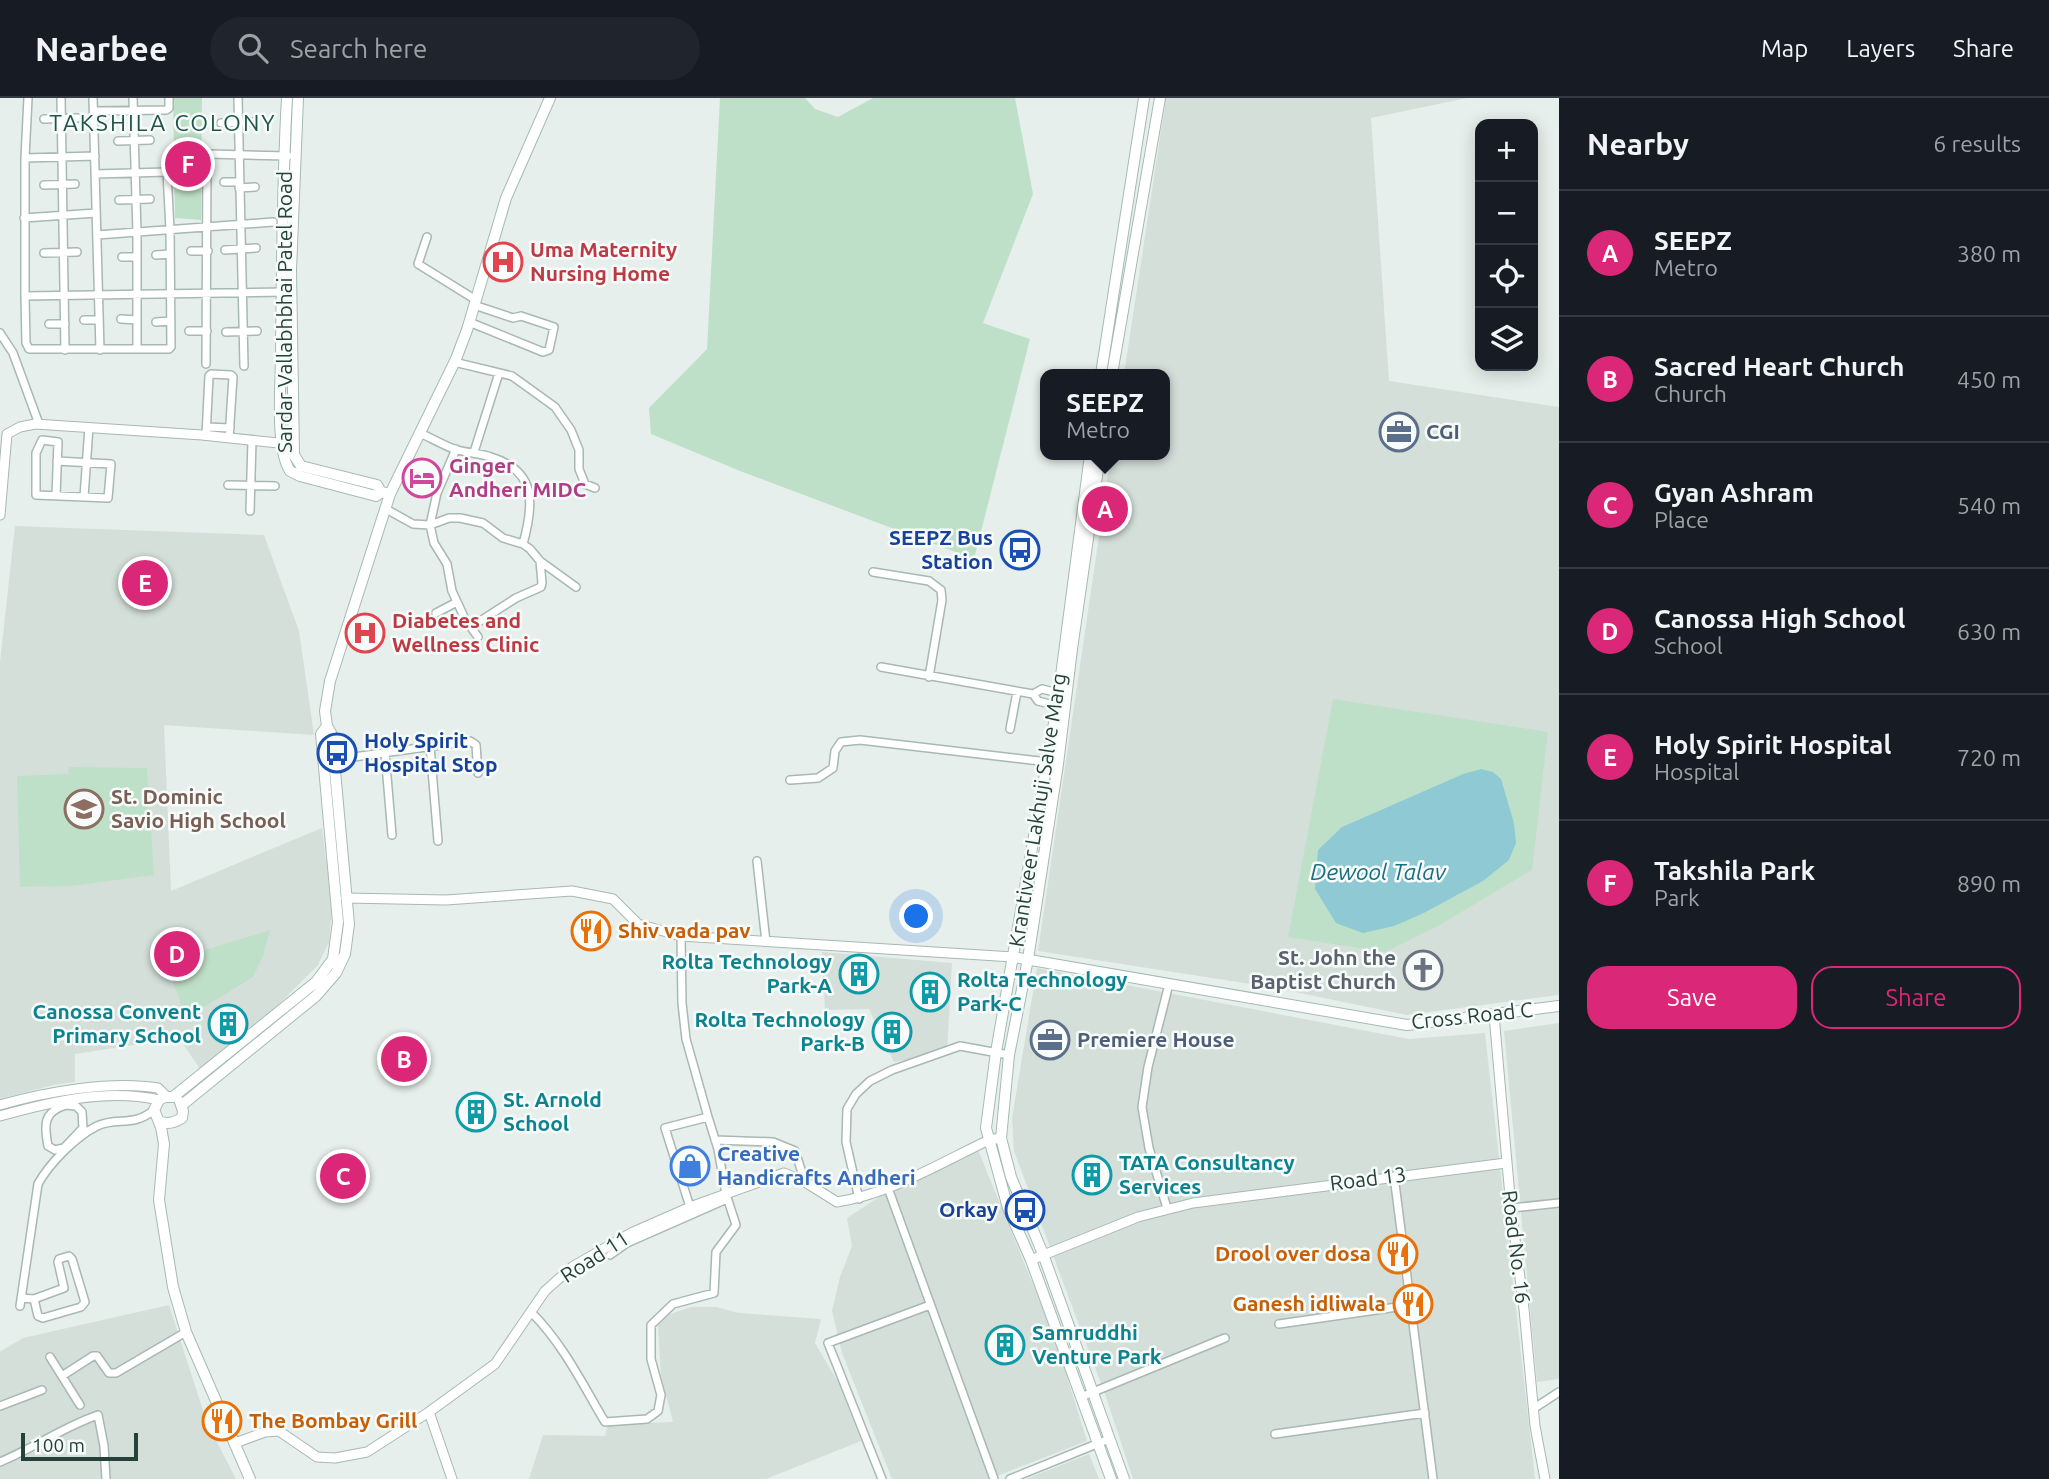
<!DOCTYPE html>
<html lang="en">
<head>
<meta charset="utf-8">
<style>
	:root { --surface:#171b24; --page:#20242c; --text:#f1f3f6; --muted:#9ea1a6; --line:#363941; --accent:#db2777 }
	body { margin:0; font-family:Ubuntu,sans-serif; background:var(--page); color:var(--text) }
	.controls { position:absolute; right:21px; top:21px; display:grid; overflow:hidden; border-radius:14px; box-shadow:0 4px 18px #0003 }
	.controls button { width:63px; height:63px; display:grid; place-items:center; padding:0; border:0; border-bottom:2px solid var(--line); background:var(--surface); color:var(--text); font:35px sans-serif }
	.scale { position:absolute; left:21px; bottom:18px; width:117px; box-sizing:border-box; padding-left:7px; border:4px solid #24423a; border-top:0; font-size:19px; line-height:24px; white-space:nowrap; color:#24423a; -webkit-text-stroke:5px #f7fbf9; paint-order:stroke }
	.you { position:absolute; left:917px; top:819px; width:24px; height:24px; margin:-18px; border:5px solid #fff; border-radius:50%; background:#1a73e8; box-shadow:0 0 0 10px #1a73e833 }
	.badge { display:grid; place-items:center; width:46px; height:46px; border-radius:50%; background:var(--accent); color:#fff; font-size:23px; font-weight:700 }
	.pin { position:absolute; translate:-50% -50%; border:4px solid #fff; box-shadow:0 2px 7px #0006 }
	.popup { position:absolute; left:1040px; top:271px; width:130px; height:91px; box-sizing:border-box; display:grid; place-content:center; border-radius:14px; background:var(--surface); filter:drop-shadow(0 2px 5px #0005); font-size:23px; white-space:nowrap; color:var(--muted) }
	.popup b { font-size:26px; color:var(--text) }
	.popup::after { content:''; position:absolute; left:50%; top:100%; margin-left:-14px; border:14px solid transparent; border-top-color:var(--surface) }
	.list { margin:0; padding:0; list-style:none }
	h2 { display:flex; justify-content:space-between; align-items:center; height:91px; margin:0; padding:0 28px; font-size:30px }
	h2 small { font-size:23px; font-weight:400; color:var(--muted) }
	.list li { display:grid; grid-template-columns:46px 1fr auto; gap:21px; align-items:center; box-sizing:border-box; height:126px; padding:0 28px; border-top:2px solid var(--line) }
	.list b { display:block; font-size:26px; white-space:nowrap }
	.list p { margin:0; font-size:23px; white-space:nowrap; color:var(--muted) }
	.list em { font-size:23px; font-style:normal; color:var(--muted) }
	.actions { display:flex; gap:14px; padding:21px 28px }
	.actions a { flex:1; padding:16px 0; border:2px solid var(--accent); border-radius:21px; text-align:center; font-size:24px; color:var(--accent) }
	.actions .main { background:var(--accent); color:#fff }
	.icon { flex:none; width:38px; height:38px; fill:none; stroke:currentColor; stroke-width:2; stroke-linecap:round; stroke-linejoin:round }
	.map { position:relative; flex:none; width:1559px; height:1381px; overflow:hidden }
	header { display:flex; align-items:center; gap:42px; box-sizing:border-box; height:98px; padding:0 35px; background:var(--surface); border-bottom:2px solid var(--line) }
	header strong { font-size:33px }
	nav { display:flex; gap:38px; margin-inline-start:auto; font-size:24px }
	.search { width:490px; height:63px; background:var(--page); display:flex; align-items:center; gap:18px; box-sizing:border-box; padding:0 24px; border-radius:38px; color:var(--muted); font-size:26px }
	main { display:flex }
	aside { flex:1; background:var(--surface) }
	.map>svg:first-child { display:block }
	.built { fill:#d4dfda }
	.green { fill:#bfe0c8; fill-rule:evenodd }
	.water { fill:#8ec9d4 }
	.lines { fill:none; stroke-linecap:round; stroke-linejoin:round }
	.minor-casing { stroke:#a8b8b2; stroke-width:10 }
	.tertiary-casing { stroke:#a8b8b2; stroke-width:11 }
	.secondary-casing { stroke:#a4bbb3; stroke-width:12 }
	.minor { stroke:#fff; stroke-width:7 }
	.tertiary { stroke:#fff; stroke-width:9 }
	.secondary { stroke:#fff; stroke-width:10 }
	.labels { text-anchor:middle; stroke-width:5; stroke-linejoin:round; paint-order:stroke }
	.health-label { font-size:21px; font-weight:bold; fill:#be3a42; stroke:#f7fbf9; text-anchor:start }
	.street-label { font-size:21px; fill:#24423a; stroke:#f7fbf9 }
	.service-label { font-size:21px; font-weight:bold; fill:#4e5e75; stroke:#f7fbf9; text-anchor:start }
	.hotel-label { font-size:21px; font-weight:bold; fill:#b23c85; stroke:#f7fbf9; text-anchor:start }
	.transit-label { font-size:21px; font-weight:bold; fill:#164399; stroke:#f7fbf9; text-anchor:end }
	.education-label { font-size:21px; font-weight:bold; fill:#785e54; stroke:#f7fbf9; text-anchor:start }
	.food-label { font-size:21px; font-weight:bold; fill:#c56008; stroke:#f7fbf9; text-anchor:start }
	.worship-label { font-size:21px; font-weight:bold; fill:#5b616d; stroke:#f7fbf9; text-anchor:end }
	.culture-label { font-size:21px; font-weight:bold; fill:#0d838f; stroke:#f7fbf9; text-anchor:start }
	.shop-label { font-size:21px; font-weight:bold; fill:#366cbe; stroke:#f7fbf9; text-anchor:start }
	.neighbourhood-label { font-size:23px; letter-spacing:2px; fill:#1f5548; stroke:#f7fbf9 }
	.water-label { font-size:23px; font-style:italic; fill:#1c6f80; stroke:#f7fbf9 }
</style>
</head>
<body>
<header>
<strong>Nearbee</strong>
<div class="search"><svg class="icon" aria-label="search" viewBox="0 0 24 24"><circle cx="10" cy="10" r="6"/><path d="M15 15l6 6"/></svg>Search here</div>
<nav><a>Map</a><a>Layers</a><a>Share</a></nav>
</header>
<main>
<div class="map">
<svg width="1559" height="1381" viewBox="0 0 1559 1381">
	<rect width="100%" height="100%" fill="#e6efeb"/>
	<path class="built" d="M1166,0H1467L1371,20L1389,283L1559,309V897L1407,917L1270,889L1038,853L1111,357H1164V276H1124Z
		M15,428L264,437L299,533L314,637L164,627L171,793L322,730L332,809L329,844L318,867L278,907L200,971L179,940L75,956V984L53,987L0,1001V564Z
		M822,854L952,865L947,954L894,964L869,911L825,912Z
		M1037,870L1409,941L1485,935L1535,1381H1133L1106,1299L1014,1053L1012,1020Z
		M1559,925V1281L1537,1284L1504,933Z
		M978,1052L1055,1240L1087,1343L989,1381H892L842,1255L832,1213L840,1179L852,1148L847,1120L891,1091Z
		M169,1207L207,1325L236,1381H0V1254L23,1240Z
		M691,1209H716L739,1215L821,1221L815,1245L838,1284L861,1343L766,1381H529L543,1337L605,1338L608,1326L673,1324L661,1278L658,1227L670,1216Z
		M1089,1356L1099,1381H1026Z"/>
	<path class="green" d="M173,0H202L201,122L175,120Z
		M720,0H805L815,11L838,19L873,0H1015L1033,96L983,225L1030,241L974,461L740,373L651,336L649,310L707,251Z
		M1333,601L1548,634L1532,772L1438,828L1385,854L1288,839ZM1481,671L1493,674L1483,783L1422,816L1394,828L1342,729L1463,676Z
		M69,669L147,670L154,777L71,788L20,789L17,678L68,676Z
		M270,832L263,858L253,879L186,920L166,864Z"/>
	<path class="water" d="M1481,671L1493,674L1501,681L1514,725L1516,745L1509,762L1483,783L1422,816L1394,828L1363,835L1336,825L1315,791L1318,752L1342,729L1463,676Z"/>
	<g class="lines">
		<defs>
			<path id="minor" d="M28,0L25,60V198L285,194
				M61,0L65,252
				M93,0L100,252
				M133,0L137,135V251
				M238,0L244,268
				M94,13L166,12L169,10V0
				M44,21L77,20
				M221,25L254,24
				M118,43L150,42
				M25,60L95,58
				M224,84H239
				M44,87L75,86
				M239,90L255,89
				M119,102L150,101
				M24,120L96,115
				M97,137L273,124
				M427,139L418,166L476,202
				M225,152L256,150
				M191,153H208
				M44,155L77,154
				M156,157L170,156
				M122,159H137
				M25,198L26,245L29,251H169L171,249L170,132L167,74L95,76
				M121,221L137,222
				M84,222H99
				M156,224L171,223
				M469,224L543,254L549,252L554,229L521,218L513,220L474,207
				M49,226H65
				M189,233H207
				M226,234L257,233
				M0,235L13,255L39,326
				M454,264L512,278L555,309L571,332L579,352V371L585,386L595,390
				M206,266L207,58L209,56L288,58
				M207,329L230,330
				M420,335C431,340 443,347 454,351C466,355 479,355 491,359C537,373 534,406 523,446
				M206,338L209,278L211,276L231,277L233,279L229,340
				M456,351L437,395L430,427L434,445L447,466L452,493L465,521L478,539
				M474,354L499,275
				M228,387L275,388
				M56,398L58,344L42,342L36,355V397L108,400L111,366L57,363
				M84,399L89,329
				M386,411L413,426L430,427L449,420H460L483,425L503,440L523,446L530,451L540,463L576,489
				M250,413L252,342
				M873,474L929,483L941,492L942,502L929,579
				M436,515L457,504
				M471,529L516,500L541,489L542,485L540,463
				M881,569L1033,596L1038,603L1057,608
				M1033,596L1042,591L1058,595
				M1010,631L1017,594
				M430,648L438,743
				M385,655L392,737
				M332,662L470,643L476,647L478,675
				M790,682L818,680L833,670L835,653L841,644L860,642L1048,664
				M757,763L766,844
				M681,838L682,905L686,941L708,1019L665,1030L690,1109
				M66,1007L76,1008L82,1014L83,1030L64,1050L55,1052L48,1048C44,1027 43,1014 66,1007Z
				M715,1042L773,1044L795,1053L805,1084
				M1394,1078L1433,1381
				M888,1090L994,1381
				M859,1101L846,1044L847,1011L856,996L870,983L892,972L960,948L1009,957
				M1167,1110L1149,1050L1142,1009L1148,969L1169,886
				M1511,1110L1559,1105
				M610,1157L627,1145L727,1101
				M21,1200L34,1201L38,1218L43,1220L81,1209L85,1204L72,1161L69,1158L59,1161L58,1164L64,1190L34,1201
				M20,1208L38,1086C49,1066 75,1039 97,1028C118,1018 132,1030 154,1012
				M532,1215C563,1246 583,1287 605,1324L647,1321L658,1313L661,1297L651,1261V1227L673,1206L714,1195L716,1154L736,1127L726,1096L718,1051L708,1019
				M1279,1226L1411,1207
				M50,1259L80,1307
				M62,1278L93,1258H97L109,1275H116L186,1234
				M1081,1299L1225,1240
				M0,1308L42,1292
				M1533,1311L1559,1294
				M1275,1336L1425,1315
				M0,1364C34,1350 63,1329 98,1317L104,1348L106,1381
				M882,1381L828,1245L930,1207
				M1010,1381L1109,1341"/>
			<path id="tertiary" d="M0,417L7,336L20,329L35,326L202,337L288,346
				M346,800L446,802L572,793L613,801L638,826L681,838L1013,859
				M1494,917L1511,1110L1524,1211L1535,1328L1545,1381
				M0,1007C45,994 112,982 158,990L167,999
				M0,1018C50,1004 107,990 159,1002
				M1031,1162L1138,1119L1193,1105L1506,1065
				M429,1314L452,1381
				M235,1345L265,1334L279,1333L317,1359L335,1360L367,1354L429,1314L495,1266L545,1193L572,1169L633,1134L690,1109L784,1075L805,1084L837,1104C890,1096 940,1065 989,1042L1001,1040"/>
			<path id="secondary" d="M287,0C282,86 282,171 281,257C281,286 275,350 290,373L300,378L376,398L381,394L390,396
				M298,0L291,172L294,357L301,368L377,387L381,394
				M1101,276L1144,0
				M1112,276L1160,0
				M1090,357L1057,608L996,954L986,1030L1008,1110L1031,1162L1111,1381
				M1100,357L1072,551L1058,666L1028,861L1009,957L1001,1040L1011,1079L1043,1156L1124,1381
				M1013,859L1407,927L1559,908
				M173,999L316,884L333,861L338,824L321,636L327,628
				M173,999H165L159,1002L154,1012L161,1029L164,1046L159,1102L173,1189L186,1234L250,1381
				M182,1007L316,898L336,875L345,856L349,826L334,662L331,635L327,628L325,613L330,583L390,396L456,261L467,232L506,100L550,0
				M159,1023C167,1027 174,1025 182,1020L183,1013L180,1004"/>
		</defs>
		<use href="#minor" class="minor-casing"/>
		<use href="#tertiary" class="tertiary-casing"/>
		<use href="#secondary" class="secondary-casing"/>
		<use href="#minor" class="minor"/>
		<use href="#tertiary" class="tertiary"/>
		<use href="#secondary" class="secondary"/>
	</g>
	<defs>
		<symbol id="hospital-ring" viewBox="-11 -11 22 22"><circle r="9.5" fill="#f7fbf9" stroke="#e0444e" stroke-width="1.5"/><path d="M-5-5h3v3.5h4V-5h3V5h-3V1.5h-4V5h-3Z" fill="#e0444e"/></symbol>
		<symbol id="office-ring" viewBox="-11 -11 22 22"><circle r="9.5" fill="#f7fbf9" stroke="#5c6f8a" stroke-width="1.5"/><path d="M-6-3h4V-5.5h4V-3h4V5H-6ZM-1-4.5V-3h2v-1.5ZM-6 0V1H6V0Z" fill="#5c6f8a"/></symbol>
		<symbol id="hotel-ring" viewBox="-11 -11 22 22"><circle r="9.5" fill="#f7fbf9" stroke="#d1479c" stroke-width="1.5"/><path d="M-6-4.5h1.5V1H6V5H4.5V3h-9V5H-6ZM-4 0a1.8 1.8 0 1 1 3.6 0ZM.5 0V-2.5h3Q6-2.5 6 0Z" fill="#d1479c"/></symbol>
		<symbol id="bus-ring" viewBox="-11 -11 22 22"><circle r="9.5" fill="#f7fbf9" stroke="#1a4fb4" stroke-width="1.5"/><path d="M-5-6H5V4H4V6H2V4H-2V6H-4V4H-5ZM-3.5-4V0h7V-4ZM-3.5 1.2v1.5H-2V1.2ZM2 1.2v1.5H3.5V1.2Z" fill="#1a4fb4"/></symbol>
		<symbol id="school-ring" viewBox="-11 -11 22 22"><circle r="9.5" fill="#f7fbf9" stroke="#8d6e63" stroke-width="1.5"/><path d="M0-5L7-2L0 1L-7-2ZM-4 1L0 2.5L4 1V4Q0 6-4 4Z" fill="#8d6e63"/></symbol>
		<symbol id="restaurant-ring" viewBox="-11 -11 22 22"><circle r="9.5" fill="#f7fbf9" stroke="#e8710a" stroke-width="1.5"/><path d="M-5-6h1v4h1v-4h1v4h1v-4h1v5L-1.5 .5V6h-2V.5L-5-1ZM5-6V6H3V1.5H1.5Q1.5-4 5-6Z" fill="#e8710a"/></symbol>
		<symbol id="church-ring" viewBox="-11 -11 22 22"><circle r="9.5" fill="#f7fbf9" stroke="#6b7280" stroke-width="1.5"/><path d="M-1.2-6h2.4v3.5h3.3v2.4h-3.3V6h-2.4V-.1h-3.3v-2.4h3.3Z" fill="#6b7280"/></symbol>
		<symbol id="building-ring" viewBox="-11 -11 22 22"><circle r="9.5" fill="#f7fbf9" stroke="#0f9aa8" stroke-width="1.5"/><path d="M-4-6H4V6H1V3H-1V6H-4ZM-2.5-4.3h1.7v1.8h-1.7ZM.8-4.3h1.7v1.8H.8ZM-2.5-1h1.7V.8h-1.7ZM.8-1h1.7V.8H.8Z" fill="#0f9aa8"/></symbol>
		<symbol id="shop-ring" viewBox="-11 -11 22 22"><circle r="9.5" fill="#f7fbf9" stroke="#3f7fe0" stroke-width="1.5"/><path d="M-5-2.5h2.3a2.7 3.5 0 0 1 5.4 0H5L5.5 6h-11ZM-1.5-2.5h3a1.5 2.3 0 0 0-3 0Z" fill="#3f7fe0"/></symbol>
	</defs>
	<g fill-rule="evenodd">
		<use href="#hospital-ring" x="481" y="142" width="44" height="44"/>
		<use href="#office-ring" x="1377" y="312" width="44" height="44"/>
		<use href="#hotel-ring" x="400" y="358" width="44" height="44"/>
		<use href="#bus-ring" x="998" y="430" width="44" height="44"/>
		<use href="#hospital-ring" x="343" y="513" width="44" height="44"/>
		<use href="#bus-ring" x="315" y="633" width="44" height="44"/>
		<use href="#school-ring" x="62" y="689" width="44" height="44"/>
		<use href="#restaurant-ring" x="569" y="811" width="44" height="44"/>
		<use href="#church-ring" x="1401" y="850" width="44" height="44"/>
		<use href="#building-ring" x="837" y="854" width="44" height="44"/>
		<use href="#building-ring" x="908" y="872" width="44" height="44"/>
		<use href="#building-ring" x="206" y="904" width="44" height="44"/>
		<use href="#building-ring" x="870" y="912" width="44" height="44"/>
		<use href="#office-ring" x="1028" y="920" width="44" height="44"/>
		<use href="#building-ring" x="454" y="992" width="44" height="44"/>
		<use href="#shop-ring" x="668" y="1046" width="44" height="44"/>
		<use href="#building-ring" x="1070" y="1055" width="44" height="44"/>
		<use href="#bus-ring" x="1003" y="1090" width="44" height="44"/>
		<use href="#restaurant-ring" x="1376" y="1134" width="44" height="44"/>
		<use href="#restaurant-ring" x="1391" y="1184" width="44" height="44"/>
		<use href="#building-ring" x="983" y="1225" width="44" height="44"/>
		<use href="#restaurant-ring" x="200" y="1301" width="44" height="44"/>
	</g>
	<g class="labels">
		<g class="health-label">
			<text x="530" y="159">Uma Maternity<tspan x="530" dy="24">Nursing Home</tspan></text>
			<text x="392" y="530">Diabetes and<tspan x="392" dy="24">Wellness Clinic</tspan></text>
		</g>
		<g class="street-label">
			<text transform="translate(285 214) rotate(-90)" y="7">Sardar Vallabhbhai Patel Road</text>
			<text transform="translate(1038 712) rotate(-81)" y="7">Krantiveer Lakhuji Salve Marg</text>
			<text transform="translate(1472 918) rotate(-6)" y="7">Cross Road C</text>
			<text transform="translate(1368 1081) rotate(-7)" y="7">Road 13</text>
			<text transform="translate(1516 1149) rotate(83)" y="7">Road No. 16</text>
			<text transform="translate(595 1159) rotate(-33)" y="7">Road 11</text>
		</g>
		<g class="service-label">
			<text x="1426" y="341">CGI</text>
			<text x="1077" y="949">Premiere House</text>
		</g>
		<g class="hotel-label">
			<text x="449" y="375">Ginger<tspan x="449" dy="24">Andheri MIDC</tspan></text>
		</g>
		<g class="transit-label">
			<text x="993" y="447">SEEPZ Bus<tspan x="993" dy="24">Station</tspan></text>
			<text x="364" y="650" text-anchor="start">Holy Spirit<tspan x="364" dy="24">Hospital Stop</tspan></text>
			<text x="998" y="1119">Orkay</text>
		</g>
		<g class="education-label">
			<text x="111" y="706">St. Dominic<tspan x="111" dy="24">Savio High School</tspan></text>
		</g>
		<g class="food-label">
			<text x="618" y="840">Shiv vada pav</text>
			<text x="1371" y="1163" text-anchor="end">Drool over dosa</text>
			<text x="1386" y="1213" text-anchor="end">Ganesh idliwala</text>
			<text x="249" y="1330">The Bombay Grill</text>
		</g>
		<g class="worship-label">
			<text x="1396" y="867">St. John the<tspan x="1396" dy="24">Baptist Church</tspan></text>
		</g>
		<g class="culture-label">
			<text x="832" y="871" text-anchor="end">Rolta Technology<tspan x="832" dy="24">Park-A</tspan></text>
			<text x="957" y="889">Rolta Technology<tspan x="957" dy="24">Park-C</tspan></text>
			<text x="201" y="921" text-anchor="end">Canossa Convent<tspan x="201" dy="24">Primary School</tspan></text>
			<text x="865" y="929" text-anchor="end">Rolta Technology<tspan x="865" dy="24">Park-B</tspan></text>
			<text x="503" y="1009">St. Arnold<tspan x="503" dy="24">School</tspan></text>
			<text x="1119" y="1072">TATA Consultancy<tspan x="1119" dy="24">Services</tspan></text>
			<text x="1032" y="1242">Samruddhi<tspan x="1032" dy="24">Venture Park</tspan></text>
		</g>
		<g class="shop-label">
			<text x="717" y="1063">Creative<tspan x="717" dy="24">Handicrafts Andheri</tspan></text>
		</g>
		<g class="neighbourhood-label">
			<text x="163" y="33">TAKSHILA COLONY</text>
		</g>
		<g class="water-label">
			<text x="1378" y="782">Dewool Talav</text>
		</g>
	</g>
</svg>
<div class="controls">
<button>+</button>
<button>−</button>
<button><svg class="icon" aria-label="locate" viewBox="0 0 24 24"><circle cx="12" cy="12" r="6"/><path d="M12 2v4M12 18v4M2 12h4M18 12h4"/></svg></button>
<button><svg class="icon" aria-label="layers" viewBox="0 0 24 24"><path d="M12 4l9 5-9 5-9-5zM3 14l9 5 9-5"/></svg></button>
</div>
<div class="scale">100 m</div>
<div class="you"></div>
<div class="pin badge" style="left:1105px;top:411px">A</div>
<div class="popup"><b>SEEPZ</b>Metro</div>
<div class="pin badge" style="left:404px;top:961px">B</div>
<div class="pin badge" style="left:343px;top:1078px">C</div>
<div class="pin badge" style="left:177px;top:856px">D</div>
<div class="pin badge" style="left:145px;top:485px">E</div>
<div class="pin badge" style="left:188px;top:66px">F</div>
</div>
<aside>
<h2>Nearby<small>6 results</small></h2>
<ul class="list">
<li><span class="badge">A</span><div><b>SEEPZ</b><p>Metro</p></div><em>380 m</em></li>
<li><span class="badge">B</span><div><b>Sacred Heart Church</b><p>Church</p></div><em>450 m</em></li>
<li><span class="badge">C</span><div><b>Gyan Ashram</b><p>Place</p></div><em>540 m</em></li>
<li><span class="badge">D</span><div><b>Canossa High School</b><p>School</p></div><em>630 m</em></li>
<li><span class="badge">E</span><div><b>Holy Spirit Hospital</b><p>Hospital</p></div><em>720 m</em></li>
<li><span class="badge">F</span><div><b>Takshila Park</b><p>Park</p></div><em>890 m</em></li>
</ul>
<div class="actions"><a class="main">Save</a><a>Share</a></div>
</aside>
</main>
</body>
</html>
